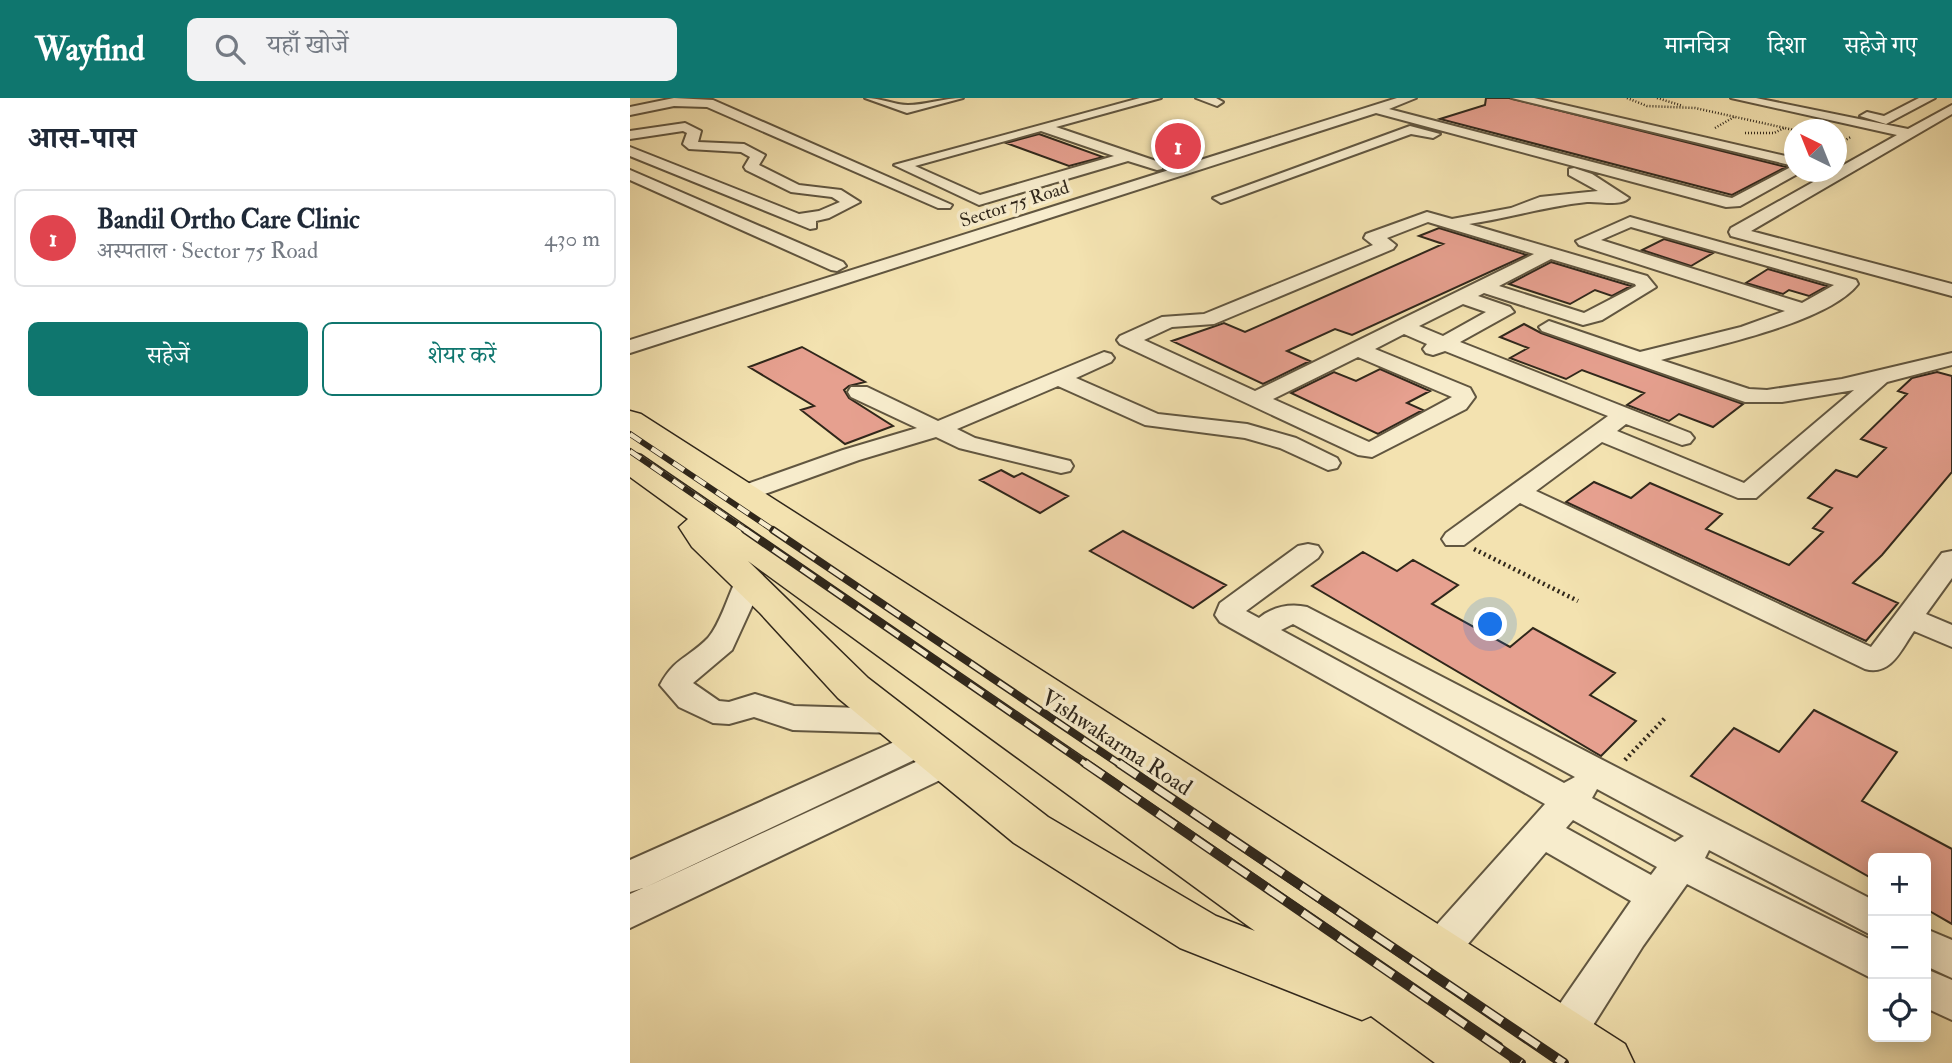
<!DOCTYPE html>
<html lang="hi">
<head>
<meta charset="utf-8">
<style>
	:root { --surface:#fff; --page:#f2f2f3; --text:#1f2937; --muted:#747a83; --line:#e0e1e3; --accent:#0f766e }
	body { margin:0; font-family:"IM FELL Double Pica","Noto Serif Devanagari",serif; background:var(--page); color:var(--text) }
	.controls { position:absolute; right:21px; bottom:21px; display:grid; overflow:hidden; border-radius:10px; box-shadow:0 4px 18px #0003 }
	.controls button { width:63px; height:63px; display:grid; place-items:center; padding:0; border:0; border-bottom:2px solid var(--line); background:var(--surface); color:var(--text); font:35px sans-serif }
	.compass { position:absolute; left:1154px; top:21px; width:63px; height:63px; border-radius:50%; background:var(--surface); box-shadow:0 4px 18px #0003; rotate:317deg }
	.you { position:absolute; left:861px; top:527px; width:24px; height:24px; margin:-18px; border:5px solid #fff; border-radius:50%; background:#1a73e8; box-shadow:0 0 0 10px #1a73e833 }
	.badge { display:grid; place-items:center; width:46px; height:46px; border-radius:50%; background:var(--accent); color:#fff; font-size:23px; font-weight:700 }
	.pin { position:absolute; translate:-50% -50%; border:4px solid #fff; box-shadow:0 2px 7px #0006 }
	.list { margin:0; padding:0; list-style:none }
	h2 { display:flex; justify-content:space-between; align-items:center; height:91px; margin:0; padding:0 28px; font-size:30px }
	h2 small { font-size:23px; font-weight:400; color:var(--muted) }
	.list li { display:grid; grid-template-columns:46px 1fr auto; gap:21px; align-items:center; box-sizing:border-box; height:98px; margin:0 14px 14px; padding:0 14px; border:2px solid var(--line); border-radius:10px }
	.list b { display:block; font-size:26px; white-space:nowrap }
	.list p { margin:0; font-size:23px; white-space:nowrap; color:var(--muted) }
	.list em { font-size:23px; font-style:normal; color:var(--muted) }
	.actions { display:flex; gap:14px; padding:21px 28px }
	.actions a { flex:1; padding:16px 0; border:2px solid var(--accent); border-radius:10px; text-align:center; font-size:24px; color:var(--accent) }
	.actions .main { background:var(--accent); color:#fff }
	.icon { flex:none; width:38px; height:38px; fill:none; stroke:currentColor; stroke-width:2; stroke-linecap:round; stroke-linejoin:round }
	.map { position:relative; flex:none; width:1322px; height:965px; overflow:hidden }
	header { display:flex; align-items:center; gap:42px; box-sizing:border-box; height:98px; padding:0 35px; background:var(--accent); color:#fff }
	header strong { font-size:33px }
	nav { display:flex; gap:38px; margin-inline-start:auto; font-size:24px }
	.search { width:490px; height:63px; background:var(--page); display:flex; align-items:center; gap:18px; box-sizing:border-box; padding:0 24px; border-radius:10px; color:var(--muted); font-size:26px }
	main { display:flex }
	aside { flex:1; background:var(--surface) }
	.map>svg:first-child { display:block }
	.building { fill:#e6a08f; stroke:#30271b; stroke-width:2 }
	.lines { fill:none; stroke-linecap:round; stroke-linejoin:round }
	.minor-casing { stroke:#615640; stroke-width:4 }
	.major-casing { stroke:#30271b; stroke-width:3 }
	.path-far1 { stroke:#30271b; stroke-width:2.5; stroke-dasharray:1 2; stroke-linecap:butt }
	.path { stroke:#30271b; stroke-width:4.5; stroke-dasharray:2 3.5; stroke-linecap:butt }
	.minor { fill:#f7eccc; fill-rule:evenodd }
	.major { fill:#f3e2b0; fill-rule:evenodd }
	.rail-far2-casing { stroke:#30271b; stroke-width:6 }
	.rail-far1-casing { stroke:#30271b; stroke-width:8 }
	.rail-casing { stroke:#30271b; stroke-width:10 }
	.rail-far2 { stroke:#f7eccc; stroke-width:4.5; stroke-dasharray:13; stroke-linecap:butt }
	.rail-far1 { stroke:#f7eccc; stroke-width:5; stroke-dasharray:17; stroke-linecap:butt }
	.rail { stroke:#f7eccc; stroke-width:7; stroke-dasharray:22; stroke-linecap:butt }
	.labels { text-anchor:middle; stroke-width:7; stroke-linejoin:round; paint-order:stroke }
	.far-street-label { font-size:19px; fill:#30271b; stroke:#f7eccc }
	.street-label { font-size:23px; fill:#30271b; stroke:#f7eccc }
</style>
</head>
<body>
<header>
<strong>Wayfind</strong>
<div class="search"><svg class="icon" aria-label="search" viewBox="0 0 24 24"><circle cx="10" cy="10" r="6"/><path d="M15 15l6 6"/></svg>यहाँ खोजें</div>
<nav><a>मानचित्र</a><a>दिशा</a><a>सहेजे गए</a></nav>
</header>
<main>
<aside>
<h2>आस-पास<small></small></h2>
<ul class="list">
<li><span class="badge" style="background:#e0444e">1</span><div><b>Bandil Ortho Care Clinic</b><p>अस्पताल · Sector 75 Road</p></div><em>430 m</em></li>
</ul>
<div class="actions"><a class="main">सहेजें</a><a>शेयर करें</a></div>
</aside>
<div class="map">
<svg width="1322" height="965" viewBox="0 0 1322 965">
	<rect width="100%" height="100%" fill="#f3e2b0"/>
	<filter id="stains"><feTurbulence type="fractalNoise" baseFrequency=".00286" numOctaves="4"/><feColorMatrix values="0 0 0 0 .2 0 0 0 0 .09 0 0 0 0 .02 0 0 0 .5 -.17"/></filter>
	<radialGradient id="worn" r=".72"><stop offset=".6" stop-color="#630" stop-opacity="0"/><stop offset="1" stop-color="#630" stop-opacity=".3"/></radialGradient>
	<path class="building" d="M856,0H879L1156,69L1102,97L810,21L855,7Z
		M409,36L473,59L439,68L376,45Z
		M809,130L897,157L722,237L705,231L657,253L680,263L633,286L542,243L594,225L615,234L813,146L789,138Z
		M1034,141L1083,155L1061,168L1012,152Z
		M921,164L1001,188L982,198L965,192L940,206L879,186Z
		M1138,171L1197,188L1179,198L1159,192L1153,196L1116,185Z
		M894,226L911,235L1113,306L1083,329L1049,316L1039,323L997,307L1014,295L952,272L936,281L880,260L898,250L870,239Z
		M172,249L235,284L219,288L214,292L219,300L263,328L215,346L171,312L184,308L119,269Z
		M750,271L800,293L777,305L793,312L748,336L661,295L704,274L726,283Z
		M1307,274L1322,278V374L1252,457L1223,485L1268,505L1236,543L936,404L964,384L1001,400L1020,385L1092,416L1076,431L1159,467L1193,434L1183,430L1202,410L1178,400L1206,372L1227,379L1256,350L1231,341L1277,296L1268,293L1282,280Z
		M371,372L384,379L392,375L438,398L410,415L350,382Z
		M493,433L596,487L563,510L460,453Z
		M733,454L767,473L783,462L828,487L802,506L880,549L903,530L985,575L960,597L1006,623L971,658L682,488Z
		M1184,612L1267,654L1232,703L1322,751V826L1296,811V760H1243V781L1061,678L1104,630L1149,654Z"/>
	<g class="lines">
		<defs>
			<path id="minor" d="M44,0L83,2L322,107L320,110H308L77,9L44,8L0,17V9Z
				M235,0C251,0 265,7 278,7C296,7 314,0 333,0L277,15Z
				M510,0H531L426,29L532,65V71L527,72L498,63L349,107L264,67ZM411,33L484,58L350,97L285,68Z
				M566,0H586L593,4L587,8Z
				M767,0H786L759,11L1097,99L1102,100L1159,70L1164,69V74H1171L1110,108L1096,109L746,15L0,255V242Z
				M882,0H904L1164,60V68Z
				M1101,0H1126L1278,31L1322,7V16L1121,133L1322,186V198L1101,138L1099,134L1101,130L1267,37Z
				M1289,0H1305L1256,26L1230,18L1237,14L1254,18Z
				M55,25L71,33L68,44L114,46L135,57L129,67L169,87L211,92L230,104L199,120L186,123V130L180,131L0,58V49L169,116L189,113L210,104L202,99L161,94L116,72L114,69L120,59L111,54L59,51L53,46L57,35L53,33L0,41V33Z
				M780,28L810,36L803,40L781,36L597,103L591,105L583,100Z
				M944,70L962,76L999,100C990,109 970,103 957,104C917,108 880,120 839,126L1017,178L1026,189L972,222L953,227L854,195L848,198L880,209L884,214L830,244L1060,335L1064,340L1060,345L1052,347L996,326L987,333L1114,385L1224,292L1152,304H1115L912,233L909,229L919,223L1010,254L1111,229L1155,213L949,147L946,143L1000,119L1226,182L1228,186C1198,225 1080,249 1031,262L1119,291L1137,292L1212,281L1322,255V267L1257,284L1126,400H1108L972,344L906,393L1241,549L1312,455L1322,453V480L1296,516L1322,527V549L1284,533C1271,552 1261,578 1235,571L890,405L834,447H816L812,441L816,435L978,318L815,253L803,257L796,255L793,251L797,246L774,236L745,251L840,290L845,299L836,311L742,359L728,357L490,246L487,242L490,238L532,219L574,216L743,147L734,140L736,136L797,114L822,121L881,110L910,99L968,93L939,77V71ZM798,124L904,156L625,293L514,242L542,229L584,226L763,151L766,147L757,140ZM1001,129L1204,187L1172,205L971,142ZM921,161L1005,186L1006,188L954,215L869,188ZM833,206L856,214L813,238L789,228ZM728,259L822,299L739,344L643,301Z
				M0,72L213,164L216,168L207,173L201,172L0,82Z
				M474,254L481,256L484,260L481,264L446,280L528,316L617,326L666,340L707,360L710,365L707,370L698,372L650,350L615,340L515,327L428,288L327,331L345,340L440,363L443,368L440,373L431,375L329,350L306,339L229,362L121,401H103L99,396L103,391L213,352L287,330L221,299L218,294L221,289H237L308,323Z
				M678,446L688,448L692,454L688,460L616,513L629,520C642,509 660,505 677,509L1243,802V838L1079,752L1075,760L1243,843V881L1057,786L1013,848L948,951L933,957L918,951L912,937L918,923L1001,803L916,754L821,866L807,872L793,866L787,854L793,842L915,706L590,524L585,517L590,505L668,448ZM663,526L945,679L934,685L651,532ZM967,691L1054,738L1045,744L962,700ZM943,722L1027,769L1021,777L936,730Z
				M119,475L129,478L133,484L102,552L63,585L89,603L99,604L125,596L164,608L265,611L276,615L281,623L276,631L265,635L163,632L124,619L99,626L83,625L49,609L30,587C45,559 59,560 78,540C90,526 97,501 105,484L109,478Z
				M291,632L303,635L308,644L303,653L14,790L305,655L317,651L329,655L334,664L329,673L0,830V796L13,790L0,794V762Z
				M1296,831L1322,842V880L1296,868Z
				M1296,871L1322,882V922L1296,910Z"/>
			<path id="major" d="M0,313L11,316L995,946L1004,965H926L0,336Z
				M0,354L11,357L871,946L880,965H805L741,918L732,922L550,850L384,745L208,600L130,515L62,449L49,429L58,421L0,379ZM118,463L625,833L586,818L418,719L238,580Z"/>
		</defs>
		<use href="#minor" class="minor-casing"/>
		<use href="#major" class="major-casing"/>
		<path class="path-far1" d="M997,0L1017,8L1065,10L1164,32
			M1027,0L1053,8
			M1085,30L1104,19
			M1115,35H1144L1154,30
			M1206,47L1221,39"/>
		<path class="path" d="M844,451L948,503
			M995,662L1036,619"/>
		<use href="#minor" class="minor"/>
		<use href="#major" class="major"/>
		<defs>
			<path id="rail-far2" d="M0,336L146,434
				M0,353L118,434"/>
			<path id="rail-far1" d="M115,432L457,667
				M143,432L491,667"/>
			<path id="rail" d="M455,665L891,965
				M489,665L934,965"/>
		</defs>
		<use href="#rail-far2" class="rail-far2-casing"/>
		<use href="#rail-far1" class="rail-far1-casing"/>
		<use href="#rail" class="rail-casing"/>
		<use href="#rail-far2" class="rail-far2"/>
		<use href="#rail-far1" class="rail-far1"/>
		<use href="#rail" class="rail"/>
	</g>
	<g class="labels">
		<g class="far-street-label">
			<text transform="translate(384 105) rotate(-18)" y="7">Sector 75 Road</text>
		</g>
		<g class="street-label">
			<text transform="translate(487 644) rotate(33)" y="8">Vishwakarma Road</text>
		</g>
	</g>
	<rect width="100%" height="100%" filter="url(#stains)"/>
	<rect width="100%" height="100%" fill="url(#worn)"/>
</svg>
<div class="controls">
<button>+</button>
<button>−</button>
<button><svg class="icon" aria-label="locate" viewBox="0 0 24 24"><circle cx="12" cy="12" r="6"/><path d="M12 2v4M12 18v4M2 12h4M18 12h4"/></svg></button>
</div>
<svg class="compass" viewBox="-18 -18 36 36"><path d="M0-13l5 13h-10z" fill="#e53935"/><path d="M0 13l5-13h-10z" fill="#747a83"/></svg>
<div class="you"></div>
<div class="pin badge" style="left:548px;top:48px;background:#e0444e">1</div>
</div>
</main>
</body>
</html>
